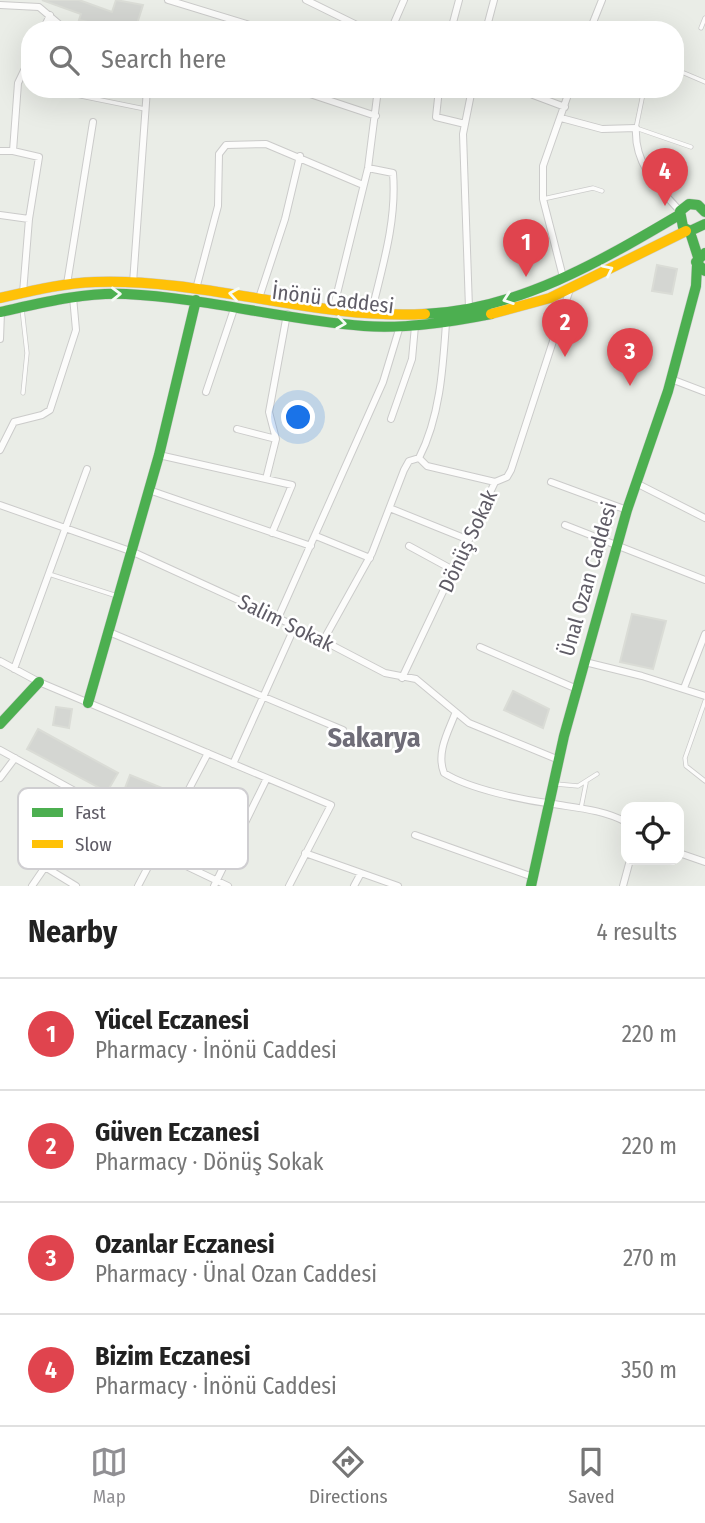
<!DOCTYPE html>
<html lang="en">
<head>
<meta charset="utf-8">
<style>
	:root { --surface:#fff; --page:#f2f2f2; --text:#222; --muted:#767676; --line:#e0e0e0; --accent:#908f93 }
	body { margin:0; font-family:"Fira Sans Condensed",sans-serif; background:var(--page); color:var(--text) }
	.controls { position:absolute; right:21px; bottom:21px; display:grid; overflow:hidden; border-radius:14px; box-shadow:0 7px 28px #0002 }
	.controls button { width:63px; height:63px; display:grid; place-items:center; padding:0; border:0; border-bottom:2px solid var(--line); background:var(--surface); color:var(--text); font:35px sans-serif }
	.you { position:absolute; left:299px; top:418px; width:24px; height:24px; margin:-18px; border:5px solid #fff; border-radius:50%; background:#1a73e8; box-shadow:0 0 0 10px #1a73e833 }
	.badge { display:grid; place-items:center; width:46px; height:46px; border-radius:50%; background:var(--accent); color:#fff; font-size:23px; font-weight:700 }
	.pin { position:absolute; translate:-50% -58px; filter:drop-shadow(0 2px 4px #0008) }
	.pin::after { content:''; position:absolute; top:37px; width:24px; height:21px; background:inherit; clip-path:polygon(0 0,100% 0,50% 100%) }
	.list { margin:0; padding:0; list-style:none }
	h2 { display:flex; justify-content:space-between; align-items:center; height:91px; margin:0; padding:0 28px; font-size:30px }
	h2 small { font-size:23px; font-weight:400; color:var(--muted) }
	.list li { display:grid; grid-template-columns:46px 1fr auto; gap:21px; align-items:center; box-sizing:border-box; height:112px; padding:0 28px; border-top:2px solid var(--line) }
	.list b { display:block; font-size:26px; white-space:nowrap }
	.list p { margin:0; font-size:23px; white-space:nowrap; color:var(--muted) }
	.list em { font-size:23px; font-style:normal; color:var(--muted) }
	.icon { flex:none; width:38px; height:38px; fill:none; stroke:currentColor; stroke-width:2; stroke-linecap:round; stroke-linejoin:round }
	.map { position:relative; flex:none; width:705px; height:886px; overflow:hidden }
	.search { position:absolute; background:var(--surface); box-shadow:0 7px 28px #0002; left:21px; right:21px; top:21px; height:77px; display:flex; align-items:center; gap:18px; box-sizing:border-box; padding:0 24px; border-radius:28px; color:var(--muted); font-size:26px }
	.sheet { height:539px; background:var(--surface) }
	nav { display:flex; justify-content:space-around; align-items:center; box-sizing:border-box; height:98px; border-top:2px solid var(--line); background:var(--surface); font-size:19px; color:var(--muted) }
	nav a { display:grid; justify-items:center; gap:4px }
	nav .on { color:var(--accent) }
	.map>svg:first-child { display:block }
	.building { fill:#d4d6d2; stroke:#dadcd6; stroke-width:2 }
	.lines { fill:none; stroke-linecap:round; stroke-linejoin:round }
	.lane-casing { stroke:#cbcbca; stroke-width:5 }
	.street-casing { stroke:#cbcbca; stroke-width:8 }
	.fast-casing { stroke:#cccbcb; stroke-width:11 }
	.slow-casing { stroke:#cccbcb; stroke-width:11 }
	.lane { stroke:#fcfcfb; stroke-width:3.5 }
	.street { stroke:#fcfcfb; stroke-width:6 }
	.fast { stroke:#4caf50; stroke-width:10 }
	.slow { stroke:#ffc107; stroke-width:10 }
	.oneway { stroke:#f6fbf6 }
	.labels { text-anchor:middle; stroke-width:5; stroke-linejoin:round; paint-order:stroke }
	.street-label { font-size:21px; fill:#5f5c66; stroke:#fff }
	.district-label { font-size:28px; font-weight:bold; fill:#6f6d78; stroke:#fff }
	.key { fill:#fff; stroke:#cfced1; stroke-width:2 }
	.key-label { font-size:19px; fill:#5f5c66 }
</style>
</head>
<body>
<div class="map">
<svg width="705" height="886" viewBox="0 0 705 886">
	<rect width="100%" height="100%" fill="#eaede7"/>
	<path class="building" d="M42,0H79L112,12L116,0L143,5L135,30H122L79,20L81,14Z
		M657,265L677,269L672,294L652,291Z
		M632,614L666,621L653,669L620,662Z
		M513,691L549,709L543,728L504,710Z
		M56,707L72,709L69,728L53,725Z
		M38,729L118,773L107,792L27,749Z
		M130,775L167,790L158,810L122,796Z"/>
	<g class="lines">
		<defs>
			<path id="lane" d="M701,28L705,18
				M684,73L705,82
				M644,89L636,128L691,147
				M71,94L145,109
				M543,199L593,188L602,191
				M22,309L27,353L23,393
				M49,574L117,596
				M705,701L685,758L686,766L705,781
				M556,784L578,786L597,774
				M581,808L586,783"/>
			<path id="street" d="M168,0L266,30
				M306,0L367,30
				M0,5L39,7L66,30
				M43,30L50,15
				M391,30L404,0
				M451,30L459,0
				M486,30L494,0
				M590,30L602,0
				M295,89L376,116
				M439,89L436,117L465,124
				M529,89L533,95L565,107
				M561,118L602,129L636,128C634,164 657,186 680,211
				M0,151H13
				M368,168L393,173C397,221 382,268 371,314
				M0,215L29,219L39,157L13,151L18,83L30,58
				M563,277L543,199V166L570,89
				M133,283L147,89
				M67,284L93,122
				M196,289L218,206L219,154L226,145L266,144L363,185
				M23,293L29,219
				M259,298L285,219L300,156
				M469,308L463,134L472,89
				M333,310L368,168L378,89
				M0,339L1,312
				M671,379L705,392
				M206,392L235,306
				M391,419L412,359L415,326
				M237,429L276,439
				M0,450L14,422L42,415L50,410L76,330L73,297
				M159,455L292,485L272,533
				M419,458C440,417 443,368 446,323
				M419,458L427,466L495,482
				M266,479L276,439L269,412L287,314
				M551,482L627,510
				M636,483L705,518
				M149,490L311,546
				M0,505L133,552L295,626L385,673L416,679L469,723L559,760
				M392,509L469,540
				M565,525L705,580
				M316,536L370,558
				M409,546L455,571
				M278,618L383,382L400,326
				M109,632L343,730
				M323,641L372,553L404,470L409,461L419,458
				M480,647L577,689
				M0,661L39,682L331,805L289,886
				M585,662L642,676L705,696
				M14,669L87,469
				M402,678L495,482L507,477L511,470L570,289
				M684,688L705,634
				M455,714C448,732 436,753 444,773C469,789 523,800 553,804C578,808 604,810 626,822
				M0,750L91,800L168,831
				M233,764L295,626
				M0,778L15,758
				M415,835L533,877
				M157,852L228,886
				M305,853L398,886
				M679,853L705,862
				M45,867L76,886
				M32,886L91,800
				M138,886L208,753
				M214,886L267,778
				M354,886L361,873
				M623,886L630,860"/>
			<path id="fast" d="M705,212L698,205L689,204L680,211L683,227L690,231L705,224
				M690,232L698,257
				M705,253L696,262L705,271
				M0,312C41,303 84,292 126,294C207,298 284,320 364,326C406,329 450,322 491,314
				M425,314C518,310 601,261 679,215
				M88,703L159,455L196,300
				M0,724L39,682
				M531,886L564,736L627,510L668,391L696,286L697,265"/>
			<path id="slow" d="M0,298C31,291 63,283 95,282C206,278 314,320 425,314
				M491,314L550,298L686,231"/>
		</defs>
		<use href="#lane" class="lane-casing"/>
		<use href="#street" class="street-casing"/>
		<use href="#fast" class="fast-casing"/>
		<use href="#slow" class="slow-casing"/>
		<use href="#lane" class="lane"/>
		<use href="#street" class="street"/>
		<use href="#fast" class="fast"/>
		<use href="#slow" class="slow"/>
	</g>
	<defs><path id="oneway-chevron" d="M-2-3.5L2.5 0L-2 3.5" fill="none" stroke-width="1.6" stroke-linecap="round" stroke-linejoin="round" transform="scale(1.75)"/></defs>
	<g class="oneway">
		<use href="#oneway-chevron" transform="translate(608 270) rotate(-26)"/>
		<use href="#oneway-chevron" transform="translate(116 294) rotate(-1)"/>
		<use href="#oneway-chevron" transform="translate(234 294) rotate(-171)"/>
		<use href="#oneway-chevron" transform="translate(508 299) rotate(161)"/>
		<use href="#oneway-chevron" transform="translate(341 323) rotate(8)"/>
	</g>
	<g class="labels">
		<g class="street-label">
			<text transform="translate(333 299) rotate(7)" y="7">İnönü Caddesi</text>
			<text transform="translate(468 541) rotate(-65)" y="7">Dönüş Sokak</text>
			<text transform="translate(588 579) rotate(-74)" y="7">Ünal Ozan Caddesi</text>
			<text transform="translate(286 623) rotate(26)" y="7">Salim Sokak</text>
		</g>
		<g class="district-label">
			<text x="374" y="747">Sakarya</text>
		</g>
	</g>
	<rect x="18" y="788" width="230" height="81" rx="10" class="key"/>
	<rect x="32" y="808" width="31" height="9" fill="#4caf50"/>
	<rect x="32" y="840" width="31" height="8" fill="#ffc107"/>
	<g class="key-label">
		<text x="75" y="819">Fast</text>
		<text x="75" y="851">Slow</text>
	</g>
</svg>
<div class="controls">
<button><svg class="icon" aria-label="locate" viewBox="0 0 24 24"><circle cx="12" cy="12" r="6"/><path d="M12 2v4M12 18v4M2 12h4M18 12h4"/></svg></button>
</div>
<div class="you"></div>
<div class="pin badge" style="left:526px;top:277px;background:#e0444e">1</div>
<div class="pin badge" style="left:565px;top:357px;background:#e0444e">2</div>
<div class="pin badge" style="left:630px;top:386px;background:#e0444e">3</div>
<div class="pin badge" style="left:665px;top:206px;background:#e0444e">4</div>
<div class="search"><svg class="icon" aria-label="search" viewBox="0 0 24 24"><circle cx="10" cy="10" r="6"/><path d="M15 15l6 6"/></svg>Search here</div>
</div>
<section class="sheet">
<h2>Nearby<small>4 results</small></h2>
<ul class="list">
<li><span class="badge" style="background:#e0444e">1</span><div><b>Yücel Eczanesi</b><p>Pharmacy · İnönü Caddesi</p></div><em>220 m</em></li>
<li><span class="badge" style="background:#e0444e">2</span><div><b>Güven Eczanesi</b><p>Pharmacy · Dönüş Sokak</p></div><em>220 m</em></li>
<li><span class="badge" style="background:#e0444e">3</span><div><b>Ozanlar Eczanesi</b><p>Pharmacy · Ünal Ozan Caddesi</p></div><em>270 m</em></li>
<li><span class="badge" style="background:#e0444e">4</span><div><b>Bizim Eczanesi</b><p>Pharmacy · İnönü Caddesi</p></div><em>350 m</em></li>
</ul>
</section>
<nav>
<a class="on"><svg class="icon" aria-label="map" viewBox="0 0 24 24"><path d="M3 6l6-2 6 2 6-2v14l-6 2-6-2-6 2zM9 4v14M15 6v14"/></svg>Map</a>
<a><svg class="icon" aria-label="directions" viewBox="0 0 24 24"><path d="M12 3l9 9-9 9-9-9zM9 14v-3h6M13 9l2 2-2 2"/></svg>Directions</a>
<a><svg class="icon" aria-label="saved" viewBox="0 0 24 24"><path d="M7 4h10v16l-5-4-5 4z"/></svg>Saved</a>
</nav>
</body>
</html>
